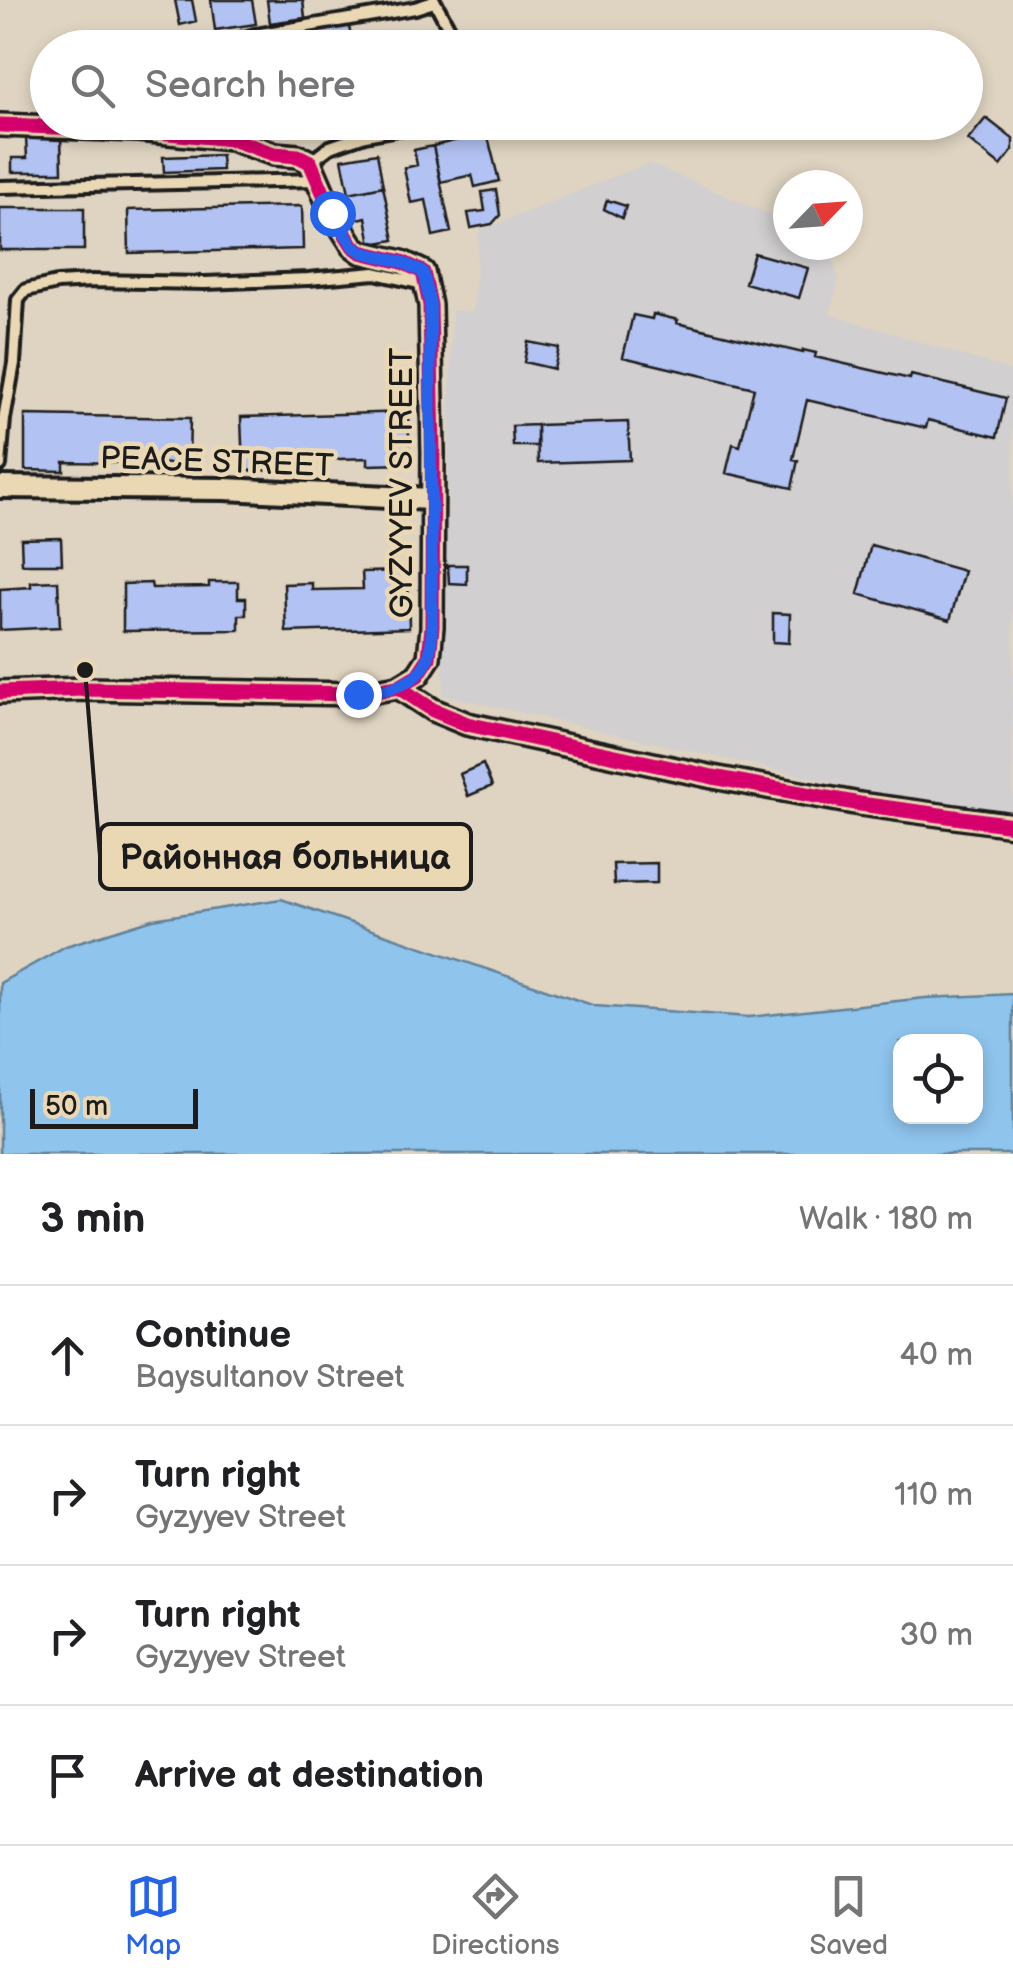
<!DOCTYPE html>
<html lang="en">
<head>
<meta charset="utf-8">
<style>
	:root { --surface:#fff; --page:#f2f2f2; --text:#202124; --muted:#757577; --line:#e0e0e0; --accent:#2563eb }
	body { margin:0; font-family:"Balsamiq Sans",sans-serif; background:var(--page); color:var(--text) }
	.controls { position:absolute; right:30px; bottom:30px; display:grid; overflow:hidden; border-radius:20px; box-shadow:0 5px 15px #0003 }
	.controls button { width:90px; height:90px; display:grid; place-items:center; padding:0; border:0; border-bottom:2px solid var(--line); background:var(--surface); color:var(--text); font:50px sans-serif }
	.compass { position:absolute; left:773px; top:170px; width:90px; height:90px; border-radius:50%; background:var(--surface); box-shadow:0 5px 15px #0003; rotate:65deg }
	.scale { position:absolute; left:30px; bottom:25px; width:168px; box-sizing:border-box; padding-left:10px; border:5px solid #1c1c1c; border-top:0; font-size:28px; line-height:35px; white-space:nowrap; color:#1c1c1c; -webkit-text-stroke:8px #ead8b5; paint-order:stroke }
	.stop { position:absolute; width:30px; height:30px; margin:-22px; border:8px solid #2563eb; border-radius:50%; background:#fff }
	.stop.end { background:#2563eb; border-color:#fff; box-shadow:0 2px 10px #0008 }
	.list { margin:0; padding:0; list-style:none }
	h2 { display:flex; justify-content:space-between; align-items:center; height:130px; margin:0; padding:0 40px; font-size:42px }
	h2 small { font-size:32px; font-weight:400; color:var(--muted) }
	.list li { display:grid; grid-template-columns:65px 1fr auto; gap:30px; align-items:center; box-sizing:border-box; height:140px; padding:0 40px; border-top:2px solid var(--line) }
	.list b { display:block; font-size:38px; white-space:nowrap }
	.list p { margin:0; font-size:32px; white-space:nowrap; color:var(--muted) }
	.list em { font-size:32px; font-style:normal; color:var(--muted) }
	.icon { flex:none; width:55px; height:55px; fill:none; stroke:currentColor; stroke-width:2; stroke-linecap:round; stroke-linejoin:round }
	.map { position:relative; flex:none; width:1013px; height:1154px; overflow:hidden }
	.search { position:absolute; background:var(--surface); box-shadow:0 5px 15px #0003; left:30px; right:30px; top:30px; height:110px; display:flex; align-items:center; gap:25px; box-sizing:border-box; padding:0 35px; border-radius:55px; color:var(--muted); font-size:38px }
	.sheet { height:690px; background:var(--surface) }
	nav { display:flex; justify-content:space-around; align-items:center; box-sizing:border-box; height:140px; border-top:2px solid var(--line); background:var(--surface); font-size:28px; color:var(--muted) }
	nav a { display:grid; justify-items:center; gap:5px }
	nav .on { color:var(--accent) }
	.map>svg:first-child { display:block }
	.built { fill:#d2cfd0 }
	.water { fill:#8fc4ed; stroke:#618199; stroke-width:2.5; fill-rule:evenodd }
	.building { fill:#b2c2f2; stroke:#1c1c1c; stroke-width:2.5 }
	.lines { fill:none; stroke-linecap:round; stroke-linejoin:round }
	.lane-casing { stroke:#1c1c1c; stroke-width:18 }
	.street-casing { stroke:#1c1c1c; stroke-width:28 }
	.lane { stroke:#ead8b5; stroke-width:10 }
	.street { stroke:#ead8b5; stroke-width:20 }
	.cycleway-casing { stroke:#ead8b5; stroke-width:21 }
	.cycleway { stroke:#d6006c; stroke-width:15 }
	.route { stroke:#2563eb; stroke-width:12 }
	.labels { text-anchor:middle; stroke-width:9; stroke-linejoin:round; paint-order:stroke }
	.street-label { font-size:32px; fill:#1c1c1c; stroke:#ead8b5 }
	.leader { fill:none; stroke:#1c1c1c; stroke-width:4 }
	.callout-dot { fill:#1c1c1c; stroke:#ead8b5; stroke-width:4 }
	.callout { fill:#ead8b5; stroke:#1c1c1c; stroke-width:4 }
	.callout-label { font-size:35px; text-anchor:middle; font-weight:bold; fill:#1c1c1c }
</style>
</head>
<body>
<div class="map">
<svg width="1013" height="1154" viewBox="0 0 1013 1154">
	<rect width="100%" height="100%" fill="#dfd4c1"/>
	<filter id="ink" filterUnits="userSpaceOnUse"><feTurbulence type="fractalNoise" baseFrequency=".01" numOctaves="2"/><feDisplacementMap in="SourceGraphic" scale="20" xChannelSelector="R" yChannelSelector="G"/><feConvolveMatrix kernelMatrix="1 2 1 2 8 2 1 2 1" color-interpolation-filters="sRGB"/></filter>
	<g filter="url(#ink)">
		<path class="built" d="M648,163L788,222V245H828L839,279L830,314L1013,371V812L926,804L443,695L452,310L473,311L479,231Z"/>
		<path class="water" d="M281,899L595,1006L749,1017L925,998L1013,994V1154H0V983L66,946L153,919ZM900,1042H976V1116H900Z"/>
		<path class="building" d="M175,0H192L196,21L180,25Z
			M211,0H252L256,24L215,30Z
			M267,0H303L305,18L270,23Z
			M348,23L354,48H314L311,32Z
			M304,32L308,48H250L249,44Z
			M986,118L1013,139V150L1001,166L968,140Z
			M487,133L499,181L475,187L472,175L441,182L433,146Z
			M61,136L62,172H12V158H27L26,137Z
			M433,146L451,232L433,236L426,200L411,203L404,168L417,165L414,150Z
			M377,153L383,186L349,193L342,159Z
			M221,155L222,170L164,172L163,157Z
			M383,186L394,240L371,244L366,217L355,220L349,193Z
			M496,190L500,215L492,224L471,228L468,213L485,211L482,192Z
			M607,200L626,206L622,218L604,209Z
			M302,206L303,249L129,253L128,210Z
			M0,208H84V250H0Z
			M754,253L808,268L799,298L745,283Z
			M653,314L678,320L677,323L803,353V350L816,353L815,357L910,379L911,375L1006,398L997,437L928,420L926,428L807,400L793,459L798,460L792,488L726,473L733,444L740,446L754,388L623,357L633,315L652,319Z
			M528,342L559,348L554,369L524,362Z
			M408,412L410,464L368,465V458L280,461L281,470L243,471L241,417Z
			M25,415L190,418L189,464L64,462V471L25,470Z
			M628,422L630,460L538,463L537,425Z
			M537,425V446H513L512,426Z
			M61,538L62,564H22L21,539Z
			M871,545L964,571L950,620L858,594Z
			M448,565H467V584L449,583Z
			M408,571L409,628L286,632L284,584L312,583V590L363,589L362,572Z
			M58,581L60,627L0,630V589L31,587V582Z
			M209,582H238V598H246V615H239V630L123,631V584L151,583L152,588L209,587Z
			M773,613L790,614L789,643L773,642Z
			M483,764L492,786L468,796L460,774Z
			M657,863V883L614,884L613,864Z"/>
		<g class="lines">
			<defs>
				<path id="lane" d="M434,0L452,34L461,48
					M211,48L255,35L415,8L434,2
					M310,162L330,147L365,135L437,122
					M0,187L317,180
					M0,465L4,419L14,363L18,300L26,290L57,283L92,281L205,283L308,279L375,273L427,285"/>
				<path id="street" d="M0,125L138,130L231,139L274,154L298,156L310,162L332,213L353,246L361,252L402,262L423,272L430,305L433,452L432,627L429,658L418,675L398,687L358,694L84,689L0,692
					M0,487L224,489L431,499
					M398,687L433,710L467,724L713,777L860,804L1013,825"/>
			</defs>
			<use href="#lane" class="lane-casing"/>
			<use href="#street" class="street-casing"/>
			<use href="#lane" class="lane"/>
			<use href="#street" class="street"/>
			<defs>
				<path id="cycleway" d="M0,125L138,130L231,139L274,154L298,156L310,162L332,213L353,246L361,252L402,262L423,272L430,305L433,452L432,627L429,658L418,675L398,687L358,694L84,689L0,692
					M398,687L433,710L467,724L713,777L860,804L1013,825"/>
			</defs>
			<use href="#cycleway" class="cycleway-casing"/>
			<use href="#cycleway" class="cycleway"/>
		</g>
	</g>
	<g class="lines" filter="url(#ink)">
		<path class="route" d="M332,213L353,246L362,252L402,262L423,272L430,304L432,627C431,637 432,650 428,659C416,687 384,691 358,694"/>
	</g>
	<g class="labels">
		<g class="street-label">
			<text transform="translate(217 461) rotate(2)" y="11">PEACE STREET</text>
			<text transform="translate(401 483) rotate(-90)" y="11">GYZYYEV STREET</text>
		</g>
	</g>
	<path class="leader" d="M85 670L100 856"/>
	<circle class="callout-dot" cx="85" cy="670" r="10"/>
	<rect class="callout" x="100" y="824" width="371" height="65" rx="10"/>
	<g class="callout-label">
		<text x="285" y="869">Районная больница</text>
	</g>
</svg>
<div class="controls">
<button><svg class="icon" aria-label="locate" viewBox="0 0 24 24"><circle cx="12" cy="12" r="6"/><path d="M12 2v4M12 18v4M2 12h4M18 12h4"/></svg></button>
</div>
<svg class="compass" viewBox="-18 -18 36 36"><path d="M0-13l5 13h-10z" fill="#e53935"/><path d="M0 13l5-13h-10z" fill="#757577"/></svg>
<div class="scale">50 m</div>
<div class="stop" style="left:332px;top:213px"></div>
<div class="stop end" style="left:358px;top:694px"></div>
<div class="search"><svg class="icon" aria-label="search" viewBox="0 0 24 24"><circle cx="10" cy="10" r="6"/><path d="M15 15l6 6"/></svg>Search here</div>
</div>
<section class="sheet">
<h2>3 min<small>Walk · 180 m</small></h2>
<ul class="list">
<li><svg class="icon" aria-label="ahead" viewBox="0 0 24 24"><path d="M12 20V5M6 11l6-6 6 6"/></svg><div><b>Continue</b><p>Baysultanov Street</p></div><em>40 m</em></li>
<li><svg class="icon" aria-label="right" viewBox="0 0 24 24"><path d="M7 20v-9h11M14 6l5 5-5 5"/></svg><div><b>Turn right</b><p>Gyzyyev Street</p></div><em>110 m</em></li>
<li><svg class="icon" aria-label="right" viewBox="0 0 24 24"><path d="M7 20v-9h11M14 6l5 5-5 5"/></svg><div><b>Turn right</b><p>Gyzyyev Street</p></div><em>30 m</em></li>
<li><svg class="icon" aria-label="arrive" viewBox="0 0 24 24"><path d="M6 21V4h12l-3 4 3 4H6"/></svg><div><b>Arrive at destination</b></div></li>
</ul>
</section>
<nav>
<a class="on"><svg class="icon" aria-label="map" viewBox="0 0 24 24"><path d="M3 6l6-2 6 2 6-2v14l-6 2-6-2-6 2zM9 4v14M15 6v14"/></svg>Map</a>
<a><svg class="icon" aria-label="directions" viewBox="0 0 24 24"><path d="M12 3l9 9-9 9-9-9zM9 14v-3h6M13 9l2 2-2 2"/></svg>Directions</a>
<a><svg class="icon" aria-label="saved" viewBox="0 0 24 24"><path d="M7 4h10v16l-5-4-5 4z"/></svg>Saved</a>
</nav>
</body>
</html>
